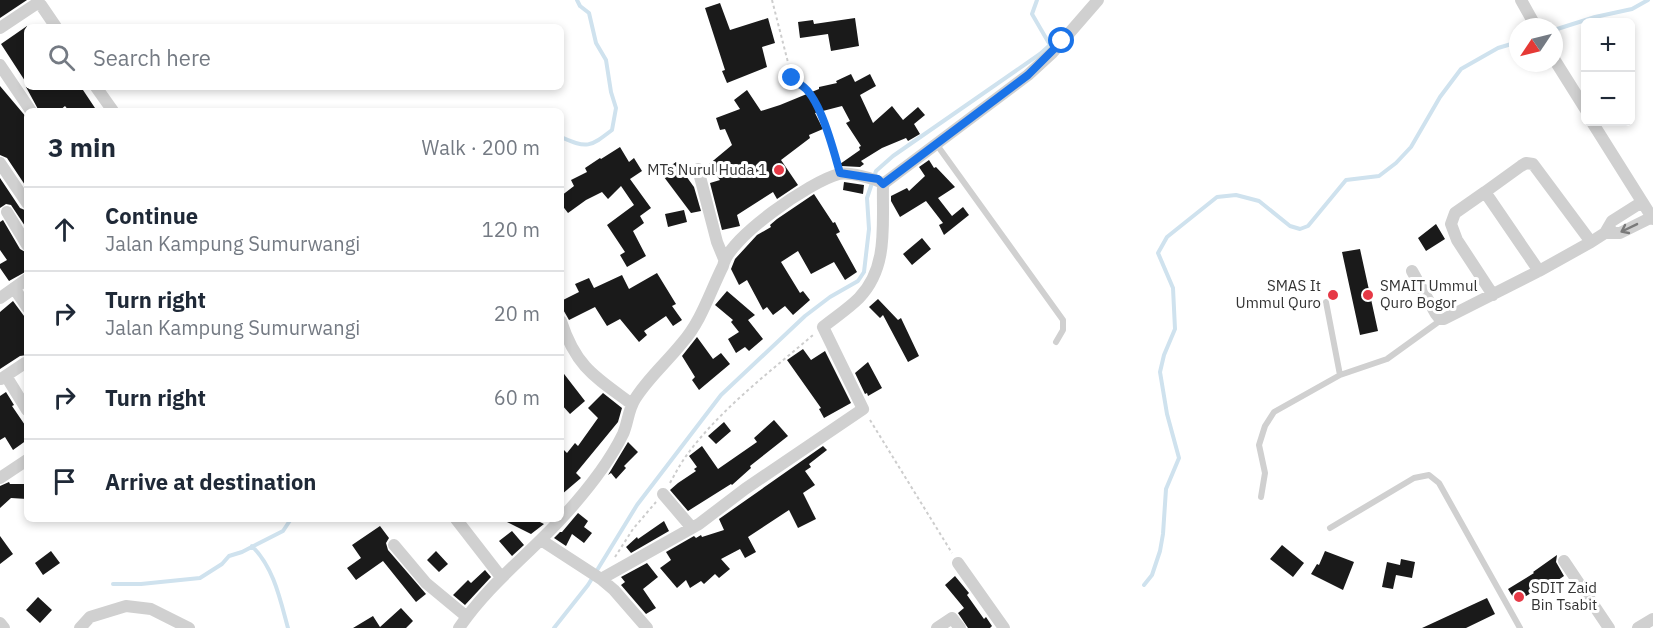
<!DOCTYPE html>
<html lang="en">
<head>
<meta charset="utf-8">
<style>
	:root { --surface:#fff; --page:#f6f6f7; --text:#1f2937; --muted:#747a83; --line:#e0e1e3 }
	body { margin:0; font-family:"IBM Plex Sans",sans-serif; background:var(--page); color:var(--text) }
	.controls { position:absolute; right:18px; top:18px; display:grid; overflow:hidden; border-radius:9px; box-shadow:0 3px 9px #0003 }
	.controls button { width:54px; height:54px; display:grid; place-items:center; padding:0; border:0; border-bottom:2px solid var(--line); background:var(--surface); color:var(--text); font:30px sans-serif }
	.compass { position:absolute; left:1509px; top:18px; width:54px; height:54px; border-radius:50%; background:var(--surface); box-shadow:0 3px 9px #0003; rotate:235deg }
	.stop { position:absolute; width:18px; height:18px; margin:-14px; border:4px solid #1a73e8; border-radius:50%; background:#fff }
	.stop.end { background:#1a73e8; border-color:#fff; box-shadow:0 2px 6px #0008 }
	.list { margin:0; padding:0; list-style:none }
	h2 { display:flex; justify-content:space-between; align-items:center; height:78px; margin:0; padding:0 24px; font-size:26px }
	h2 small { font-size:20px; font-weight:400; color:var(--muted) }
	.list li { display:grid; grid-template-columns:39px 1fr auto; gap:18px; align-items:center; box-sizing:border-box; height:84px; padding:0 24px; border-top:2px solid var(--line) }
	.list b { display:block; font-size:22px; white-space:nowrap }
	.list p { margin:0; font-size:20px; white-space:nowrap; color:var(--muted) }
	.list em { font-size:20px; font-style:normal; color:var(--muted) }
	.icon { flex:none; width:33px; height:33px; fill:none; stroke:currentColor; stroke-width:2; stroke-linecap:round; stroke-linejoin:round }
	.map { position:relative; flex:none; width:1653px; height:628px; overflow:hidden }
	.search { position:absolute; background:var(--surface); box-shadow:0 3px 9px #0003; left:24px; top:24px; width:540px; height:66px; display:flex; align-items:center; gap:15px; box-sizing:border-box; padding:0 21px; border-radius:9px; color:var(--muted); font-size:22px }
	.panel { position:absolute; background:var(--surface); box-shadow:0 3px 9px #0003; left:24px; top:108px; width:540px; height:414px; border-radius:9px }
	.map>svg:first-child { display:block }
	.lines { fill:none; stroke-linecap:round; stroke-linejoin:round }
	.stream { stroke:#cfe2ee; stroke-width:4 }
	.building { fill:#1a1a1a }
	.path { stroke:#cdcdcd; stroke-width:2; stroke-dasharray:3 3; stroke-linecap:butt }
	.lane { stroke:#d0d0d0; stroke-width:6 }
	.street { stroke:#d0d0d0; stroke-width:12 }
	.oneway { stroke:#7a7a7a }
	.route { stroke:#1a73e8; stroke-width:8 }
	.poi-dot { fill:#e63946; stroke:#fff; stroke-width:2 }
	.labels { text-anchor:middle; stroke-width:6; stroke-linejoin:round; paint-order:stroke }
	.poi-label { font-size:15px; fill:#333; stroke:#fff; text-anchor:end }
</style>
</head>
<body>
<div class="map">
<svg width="1653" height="628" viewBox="0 0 1653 628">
	<rect width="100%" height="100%" fill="#fff"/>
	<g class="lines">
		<path class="stream" d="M1554,30L1595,17L1632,9L1648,0
			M561,137C587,149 590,147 612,130L616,108L611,92L606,60L596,43L589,13L580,6L577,0
			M252,546C274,568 280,599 288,628
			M113,584H141L200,578L222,564L229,556L242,552L283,531L291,519
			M1144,585L1152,575L1160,551L1163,534L1166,489L1179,458L1167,414L1160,372L1164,355L1175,329L1173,288L1158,253L1167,237L1217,197L1236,195L1259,201L1290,226L1300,229L1308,226L1346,180L1379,176L1396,163L1411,147L1440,97L1461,69L1498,48L1518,42
			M554,628L588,585L637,505L721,395L805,316L830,297L858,281L864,272L869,229L867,198L876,171L893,156L1040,54L1050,45L1032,14L1037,0"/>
	</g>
	<path class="building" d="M0,0H27L0,18Z
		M720,3L730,30L768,18L775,43L762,47L767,67L727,83L722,71L725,70L705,8Z
		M855,18L859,46L831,51L828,34L800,38L798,22L813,20L814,24Z
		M27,26V84L1,44Z
		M851,74L855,82L870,74L876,86L860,95L873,123L892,106L903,120L918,107L925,115L914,124L920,134L908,141L906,138L882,148L861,161L864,164L860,167L841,166L840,164L860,150L859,147L861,146L846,123L850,121L842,106L815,113L823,129L809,135L810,138L781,160L798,185L777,199L773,192L737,215L740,226L722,230L710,183L720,180L708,165L732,145L725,129L720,130L716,118L740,109L734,100L747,90L761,111L780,105L819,89V87L837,83L836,81Z
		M0,86L27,118V188L7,158L0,155Z
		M26,87H81L97,111H69L65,106L59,111H39Z
		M620,147L629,162L634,158L642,171L630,179L651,208L640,216L644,223L633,231L646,256L627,267L620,255L625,252L607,225L634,205L621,186L608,199L602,192L586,200L568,213L561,204V196L574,186L571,180L587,172L585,168L600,158L601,159Z
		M929,160L934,168L936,167L955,187L938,198L952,216L963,207L969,215L944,235L939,225L943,223L926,201L900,217L891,201V196L907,188L909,191L925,176L919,167Z
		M676,162L694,187L701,211L691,213L661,173Z
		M0,178L20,208L27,211V229L11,205L6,204L0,208Z
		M844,182L864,185L863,194L843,190Z
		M814,194L833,223L835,222L840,232L836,234L857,272L845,280L834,262L811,274L798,251L781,262L800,293L803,291L810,300L793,315L785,306L773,315L767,307L763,310L747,280L739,285L731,269L735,259L757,235L771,227L770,225L777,219Z
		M684,210L687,222L668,227L665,214Z
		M3,220L20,249L27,253V271L9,281L0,268V264L7,260L0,250V222Z
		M1436,224L1445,239L1426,251L1418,238Z
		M922,238L931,249L912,265L903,254Z
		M1360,249L1378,331L1360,335L1342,252Z
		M657,273L676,304L672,306L682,320L673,326L666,316L644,331L647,335L639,342L620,319L607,326L595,307L569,320L561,306V301L579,292L575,284L589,278L594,288L622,275L629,289Z
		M727,291L755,315L748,320L763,339L749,351L745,347L736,353L728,339L739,332L731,322L733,320L715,305Z
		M878,299L898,320L901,318L919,356L908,362L883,315L880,318L869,307Z
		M13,301L27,320V355L20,356L0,369V312Z
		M697,337L713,359L721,353L730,364L699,390L692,380L695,377L682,356Z
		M803,349L811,360L825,351L851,403L824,418L819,409L821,408L787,360Z
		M868,362L882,388L868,396L867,393L865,394L855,373Z
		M561,370L585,401L570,414L561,404Z
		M6,392L14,405L12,406L27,428V440L13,450L5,437L0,440V396Z
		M603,393L622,408L618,422L576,473L581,478L561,495V447L567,453L575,443L578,446L598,418L588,408Z
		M774,420L788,436L750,466L751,468L732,485L731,484L688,511L670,490L678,483L696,471L694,469L697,467L689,456L702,446L718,469L757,442L754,438Z
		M724,422L731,431L716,444L708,436Z
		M628,442L638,452L624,466L626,468L616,479L611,473L608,475Z
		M823,446L827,450L809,464L811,467L805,471L815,485L803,493L816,519L798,528L789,510L748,537L756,552L745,558L740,549L721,559L730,569L719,578L715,574L704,584L701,581L690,588L686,580L677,588L660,568L671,560L666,552L694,536L696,538L701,535L702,537L724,530L719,519Z
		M9,482L10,484H27V499L11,498L0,508V486Z
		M578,513L588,521L584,527L592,533L584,543L572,534L566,546L554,538L560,532H562Z
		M501,519H534L544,524L531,534Z
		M664,521L669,531L631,553L626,547L637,537L638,539Z
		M380,526L389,538L386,543L388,550L426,594L416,602L383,561L356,580L347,568L361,558L352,545Z
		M512,531L524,545L512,556L499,541Z
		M0,536L13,554L0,564Z
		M1282,545L1304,563L1293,577L1270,559Z
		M51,551L60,563L43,575L35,563Z
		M436,551L448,564L439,572L427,560Z
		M1325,551L1354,562L1343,590L1311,574L1317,564L1319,565Z
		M1557,555L1556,562L1564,576L1545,589L1543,586L1516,602L1508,589L1534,573L1533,572Z
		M1401,559L1415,562L1412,578L1396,575L1393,589L1382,587L1387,562L1400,565Z
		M647,563L658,577L643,589L656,608L646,614L621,585L625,582L621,577Z
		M485,570L491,577L465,605L453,595L468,580L471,583Z
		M955,576L969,593L967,595L984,619L986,617L992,626L990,628H968L958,613L964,608L945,585Z
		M38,597L52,610L40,623L26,610Z
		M1487,598L1495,614L1466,628H1422Z
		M401,608L413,621L406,628H353L373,616L380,627Z"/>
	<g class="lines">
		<path class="path" d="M772,0L792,78L795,83C818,85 831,144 837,163
			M870,420L952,553
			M670,483C676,472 682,461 689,452C723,407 771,371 813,335
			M615,557L633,529L656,502"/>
		<path class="lane" d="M937,145L1063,320V330L1056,342
			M1326,302L1340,375
			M1261,497L1265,473L1259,445L1265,426L1274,412L1340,375L1387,359L1441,320
			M1330,528L1414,478L1429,475L1439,483L1520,628"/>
		<path class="street" d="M1521,0L1536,27
			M0,28L36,4L41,5L56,27
			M1554,59L1586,110
			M0,65L31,111
			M96,87L113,111
			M1592,122L1653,219
			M0,163L27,203
			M698,169L717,242L724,259
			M883,184L1028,75L1052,53L1098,0
			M1485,192L1521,166L1526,163L1533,164L1591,242
			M7,212L27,245
			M1605,233H1620L1652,217
			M1412,271L1436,314L1440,319H1444L1539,271L1591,242L1605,233L1612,221L1642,202
			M14,288L27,307
			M1493,295L1457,240L1451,224L1455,213L1485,192L1539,271
			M0,298L27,279
			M561,321C576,367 595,377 632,404
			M6,376L27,410
			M1,379L25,363
			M0,478L27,460
			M663,494L692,528
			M456,519L501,577
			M561,519C584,494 608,465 623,434C628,423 628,410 635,399C648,378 666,363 682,343C701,322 710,292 723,266C728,238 811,181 839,174C848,172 875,178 883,184
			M541,540L601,579L614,590L647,628
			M394,545L426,583L467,617
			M1564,561L1609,628
			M958,563L1004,628
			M601,579L699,524L745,489L863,409L823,327C834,318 848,309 859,298C889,267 882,224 883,184
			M0,623L4,628
			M80,628L90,617L126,606L151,609L189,628
			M459,628C487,586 527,556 561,519
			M937,628L952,618L960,628
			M1638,628L1653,619"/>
	</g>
	<defs><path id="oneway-shaft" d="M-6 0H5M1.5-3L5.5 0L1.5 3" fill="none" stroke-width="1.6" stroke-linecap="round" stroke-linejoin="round" transform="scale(1.5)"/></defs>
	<use class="oneway" href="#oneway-shaft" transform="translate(1629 228) rotate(154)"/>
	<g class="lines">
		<path class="route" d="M792,78L795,83C818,85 834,153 840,173L878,179L883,184L1028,75L1062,41"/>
	</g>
	<g class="poi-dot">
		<circle cx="779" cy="170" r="6"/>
		<circle cx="1333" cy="295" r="6"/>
		<circle cx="1368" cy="295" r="6"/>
		<circle cx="1519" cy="597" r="6"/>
	</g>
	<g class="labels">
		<g class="poi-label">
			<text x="767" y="175">MTs Nurul Huda 1</text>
			<text x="1321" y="291">SMAS It<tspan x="1321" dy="17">Ummul Quro</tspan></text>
			<text x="1380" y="291" text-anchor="start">SMAIT Ummul<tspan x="1380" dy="17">Quro Bogor</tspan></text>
			<text x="1531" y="593" text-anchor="start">SDIT Zaid<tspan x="1531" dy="17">Bin Tsabit</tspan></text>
		</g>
	</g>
</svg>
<div class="controls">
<button>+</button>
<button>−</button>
</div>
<svg class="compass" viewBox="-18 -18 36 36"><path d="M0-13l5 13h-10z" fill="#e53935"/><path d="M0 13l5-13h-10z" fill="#747a83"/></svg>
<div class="stop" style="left:1062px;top:41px"></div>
<div class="stop end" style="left:792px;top:78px"></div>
<div class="search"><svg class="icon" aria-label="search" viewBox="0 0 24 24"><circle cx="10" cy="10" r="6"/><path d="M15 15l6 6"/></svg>Search here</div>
<section class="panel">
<h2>3 min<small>Walk · 200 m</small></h2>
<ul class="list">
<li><svg class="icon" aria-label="ahead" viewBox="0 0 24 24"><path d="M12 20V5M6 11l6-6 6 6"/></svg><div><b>Continue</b><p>Jalan Kampung Sumurwangi</p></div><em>120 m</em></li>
<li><svg class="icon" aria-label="right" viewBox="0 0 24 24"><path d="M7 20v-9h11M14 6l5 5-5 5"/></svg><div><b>Turn right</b><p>Jalan Kampung Sumurwangi</p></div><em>20 m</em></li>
<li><svg class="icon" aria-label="right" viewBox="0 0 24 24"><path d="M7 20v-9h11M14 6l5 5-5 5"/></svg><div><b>Turn right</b></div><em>60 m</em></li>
<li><svg class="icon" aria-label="arrive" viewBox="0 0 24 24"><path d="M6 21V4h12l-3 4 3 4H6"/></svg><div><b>Arrive at destination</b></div></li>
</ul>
</section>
</div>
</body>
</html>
